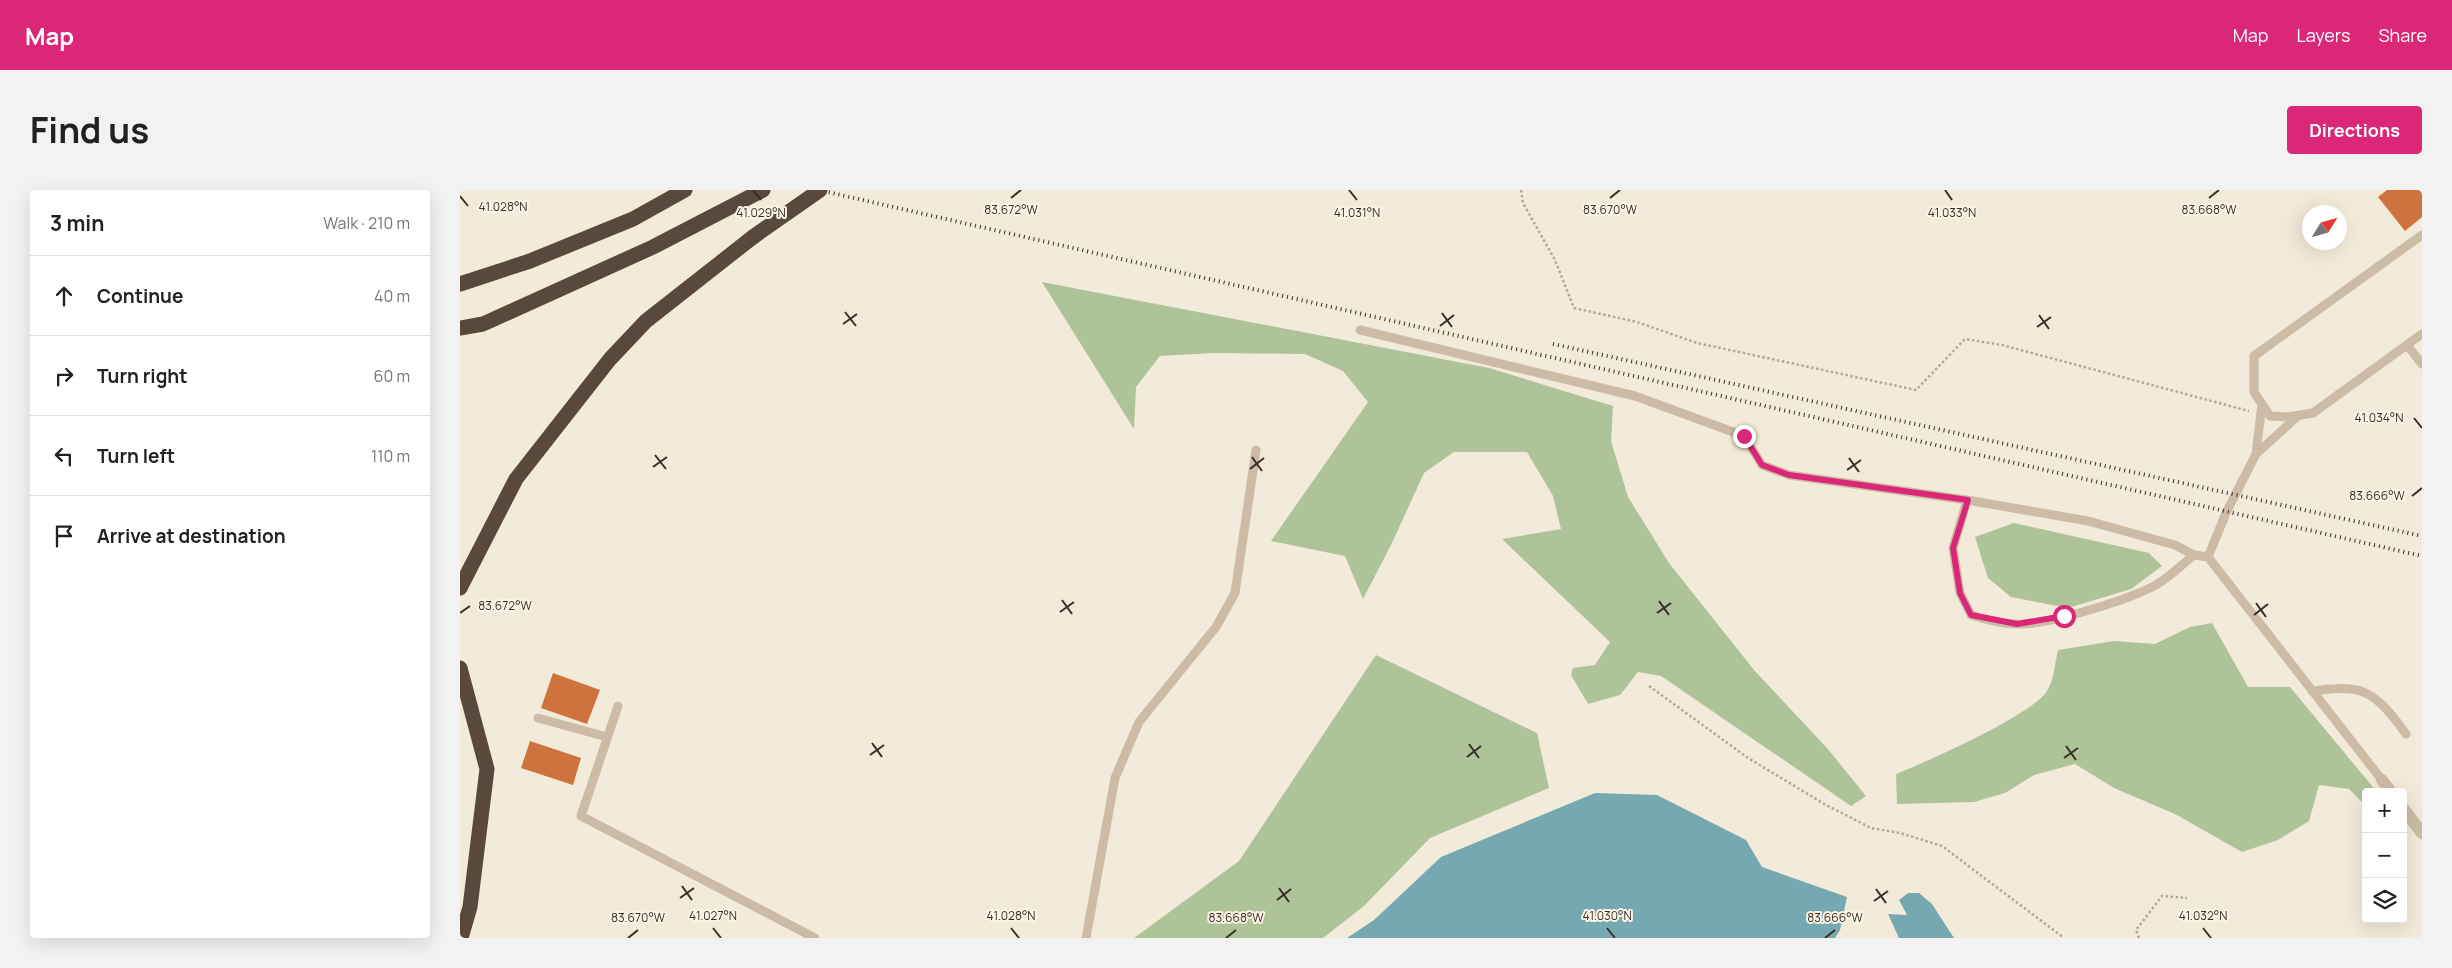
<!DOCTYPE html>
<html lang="en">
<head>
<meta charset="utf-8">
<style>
	:root { --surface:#fff; --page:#f2f2f2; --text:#202124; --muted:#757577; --line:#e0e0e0; --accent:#db2777 }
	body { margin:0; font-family:Manrope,sans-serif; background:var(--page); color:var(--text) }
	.controls { position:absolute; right:15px; bottom:15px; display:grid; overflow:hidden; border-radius:5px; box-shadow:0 5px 20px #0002 }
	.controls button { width:45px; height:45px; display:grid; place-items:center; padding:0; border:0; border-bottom:1px solid var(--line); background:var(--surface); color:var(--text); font:25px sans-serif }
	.compass { position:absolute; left:1842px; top:15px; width:45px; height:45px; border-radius:50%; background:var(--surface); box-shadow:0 5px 20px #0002; rotate:53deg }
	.stop { position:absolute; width:15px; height:15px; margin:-11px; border:4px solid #db2777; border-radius:50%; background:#fff }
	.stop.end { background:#db2777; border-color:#fff; box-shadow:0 1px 5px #0008 }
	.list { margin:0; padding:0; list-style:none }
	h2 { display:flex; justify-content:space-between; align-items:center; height:65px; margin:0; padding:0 20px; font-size:21px }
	h2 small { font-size:16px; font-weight:400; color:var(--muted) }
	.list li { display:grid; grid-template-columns:32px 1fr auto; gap:15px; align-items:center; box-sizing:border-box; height:80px; padding:0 20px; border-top:1px solid var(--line) }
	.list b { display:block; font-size:19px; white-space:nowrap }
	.list em { font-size:16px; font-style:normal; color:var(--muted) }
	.icon { flex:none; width:28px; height:28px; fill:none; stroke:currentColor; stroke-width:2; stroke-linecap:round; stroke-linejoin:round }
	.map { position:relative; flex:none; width:1962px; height:748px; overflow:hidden; border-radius:5px }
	header { display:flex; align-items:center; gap:30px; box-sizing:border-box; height:70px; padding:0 25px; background:var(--accent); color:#fff }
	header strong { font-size:24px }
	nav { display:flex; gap:28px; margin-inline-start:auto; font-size:18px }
	.intro { display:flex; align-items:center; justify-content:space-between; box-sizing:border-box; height:120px; padding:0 30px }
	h1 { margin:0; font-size:35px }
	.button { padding:12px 22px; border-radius:5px; background:var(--accent); color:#fff; font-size:18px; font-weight:700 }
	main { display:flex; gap:30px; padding:0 30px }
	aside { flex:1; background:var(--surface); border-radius:5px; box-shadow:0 5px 20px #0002 }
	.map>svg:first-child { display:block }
	.green { fill:#afc398 }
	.water { fill:#76a8b2 }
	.building { fill:#ce733d }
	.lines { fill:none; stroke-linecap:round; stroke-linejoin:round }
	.path { stroke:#b8a68f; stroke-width:2.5; stroke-dasharray:2.5 2.5; stroke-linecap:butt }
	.lane { stroke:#ccbca5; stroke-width:9 }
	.street { stroke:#ccbca5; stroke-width:12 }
	.highway { stroke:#59493d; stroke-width:15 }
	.rail { stroke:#372e27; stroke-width:4; stroke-dasharray:1 4; stroke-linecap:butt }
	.highway-bridge { stroke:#59493d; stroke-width:15 }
	.route { stroke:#db2777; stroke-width:6 }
	.ticks { fill:none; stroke:#372e27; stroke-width:2 }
	.ticks-label { font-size:12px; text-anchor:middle; fill:#372e27; stroke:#fbf4e6; stroke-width:4; stroke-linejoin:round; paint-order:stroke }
</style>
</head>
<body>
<header>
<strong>Map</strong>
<nav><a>Map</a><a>Layers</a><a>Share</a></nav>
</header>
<div class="intro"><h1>Find us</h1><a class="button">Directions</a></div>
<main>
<aside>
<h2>3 min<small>Walk · 210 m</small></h2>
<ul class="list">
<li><svg class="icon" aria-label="ahead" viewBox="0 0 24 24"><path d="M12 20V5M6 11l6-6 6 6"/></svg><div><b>Continue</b></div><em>40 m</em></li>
<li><svg class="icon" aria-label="right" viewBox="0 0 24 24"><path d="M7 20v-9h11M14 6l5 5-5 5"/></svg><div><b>Turn right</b></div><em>60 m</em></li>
<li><svg class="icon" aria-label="left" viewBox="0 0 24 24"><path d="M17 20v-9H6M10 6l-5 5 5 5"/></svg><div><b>Turn left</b></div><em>110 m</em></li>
<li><svg class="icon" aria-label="arrive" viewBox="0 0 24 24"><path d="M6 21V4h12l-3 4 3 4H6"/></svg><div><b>Arrive at destination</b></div></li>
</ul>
</aside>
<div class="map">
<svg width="1962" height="748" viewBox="0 0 1962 748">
	<rect width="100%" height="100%" fill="#f3ebd9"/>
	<path class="green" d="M582,92L1029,178L1153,216L1151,251L1168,307L1209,373L1294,480L1367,558L1406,606L1391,616L1201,486L1178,482L1160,505L1128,514L1111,485L1113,478L1135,475L1150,452L1042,349L1101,339L1093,306L1067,262H994L964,283L931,355L903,409L885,366L811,351L908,212L883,181L845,164L753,163L700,166L676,197L674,239Z
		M1554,333L1689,363L1702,376L1671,399L1608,418L1551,407L1528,388L1515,347Z
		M1752,433L1788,497H1830L1917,602H1906V616L1889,599L1859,595L1849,631L1818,650L1782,662L1715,624L1654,598L1615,574L1574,585L1545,603L1514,612L1437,614L1436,584C1466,572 1572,525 1587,501C1594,490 1595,472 1598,460L1654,451L1695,454L1730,437Z
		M916,465L1077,543L1089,598L970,648L904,716L863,748H674L779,671Z"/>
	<path class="water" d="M1135,603L1197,605L1286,650L1302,677L1387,707L1380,740L1375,748H887L914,730L981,667Z
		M1448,703H1459L1472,714L1494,748H1439L1428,724L1447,725L1439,710Z"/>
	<path class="building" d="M1927,0H1962V27L1945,41L1918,7Z
		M93,483L140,500L127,534L81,518Z
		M70,551L121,568L113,595L61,578Z"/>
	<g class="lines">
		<path class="path" d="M1061,0L1063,13L1095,70L1114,118L1177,132L1237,153L1456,200L1505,149L1542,155L1789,221
			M1189,496L1288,568L1366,615L1411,638L1440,643L1482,656L1604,748
			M1679,748L1676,740L1702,706L1727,708"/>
		<path class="lane" d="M1962,45L1794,166V202L1810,226L1828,227L1853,223L1962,144
			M900,140L1175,206L1284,246L1302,275L1329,285L1507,310L1628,331L1715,355L1734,365L1748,367L1922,590
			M1947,155L1962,174
			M1802,214L1796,264L1839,225
			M1507,310L1493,358L1500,403L1511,425C1525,429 1540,434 1556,434C1585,436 1664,411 1692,397C1707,390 1721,375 1734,365
			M1748,367L1766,323L1796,264
			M1852,501C1864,500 1878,497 1891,499C1916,501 1933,526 1946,544
			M158,516L121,626L355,748
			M78,528L147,547
			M626,748L655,588L679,532L756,437L775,403L796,260"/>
		<path class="street" d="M1922,590L1931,602
			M1943,618L1962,643"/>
		<path class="highway" d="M0,94L70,71L173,29L225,0
			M0,138L23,134L193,57L303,0
			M0,398L56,289L150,169L186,131L293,47
			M0,478L27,579L10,717L1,748"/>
		<path class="rail" d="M359,0L1962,366
			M1093,154L1962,346"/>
		<path class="highway-bridge" d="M293,47L360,0"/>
	</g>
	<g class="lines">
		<path class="route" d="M1284,246L1302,275L1329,285L1508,310L1493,358L1500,403L1511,425L1557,434L1604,426"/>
	</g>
	<path class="ticks" d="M293,0L301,10M889,0L897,10M1485,0L1492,10M0,6L8,16M551,8L561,0M1150,8L1160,0M1749,8L1759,0M385,122L396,136M982,123L992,137M1579,125L1589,139M383,134L397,124M980,136L994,125M1577,137L1591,127M1954,228L1962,238M195,265L206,279M792,267L802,281M1389,268L1399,282M193,277L207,267M790,279L804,268M1387,280L1401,270M1952,306L1962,298M602,410L612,424M1199,411L1209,425M1796,413L1806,427M600,422L614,412M0,423L10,416M1197,423L1211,413M1794,425L1808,414M412,553L422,567M1009,554L1019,568M1606,556L1616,570M410,565L424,555M1007,567L1021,556M1604,568L1618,558M222,696L232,710M819,698L829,712M1416,699L1426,713M220,708L234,698M817,710L831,699M1414,711L1428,701M253,738L261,748M551,738L559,748M1147,738L1155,748M1743,738L1751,748M168,748L178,740M766,748L776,740M1365,748L1375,740"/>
	<g class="ticks-label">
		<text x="43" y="21">41.028°N</text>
		<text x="1150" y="24">83.670°W</text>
		<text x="1749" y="24">83.668°W</text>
		<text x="551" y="24">83.672°W</text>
		<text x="301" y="27">41.029°N</text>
		<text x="897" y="27">41.031°N</text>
		<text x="1492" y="27">41.033°N</text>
		<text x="1919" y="232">41.034°N</text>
		<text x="1917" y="310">83.666°W</text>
		<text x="45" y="420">83.672°W</text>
		<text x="253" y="730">41.027°N</text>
		<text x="551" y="730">41.028°N</text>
		<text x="1147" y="730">41.030°N</text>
		<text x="1743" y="730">41.032°N</text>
		<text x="178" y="732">83.670°W</text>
		<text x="776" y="732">83.668°W</text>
		<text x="1375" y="732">83.666°W</text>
	</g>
</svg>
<div class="controls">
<button>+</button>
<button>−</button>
<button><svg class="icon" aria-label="layers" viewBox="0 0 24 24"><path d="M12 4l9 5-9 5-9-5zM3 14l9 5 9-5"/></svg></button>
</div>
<svg class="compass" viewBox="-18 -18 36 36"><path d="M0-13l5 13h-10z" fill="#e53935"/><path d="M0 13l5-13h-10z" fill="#757577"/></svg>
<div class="stop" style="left:1604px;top:426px"></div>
<div class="stop end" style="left:1284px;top:246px"></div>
</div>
</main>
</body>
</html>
